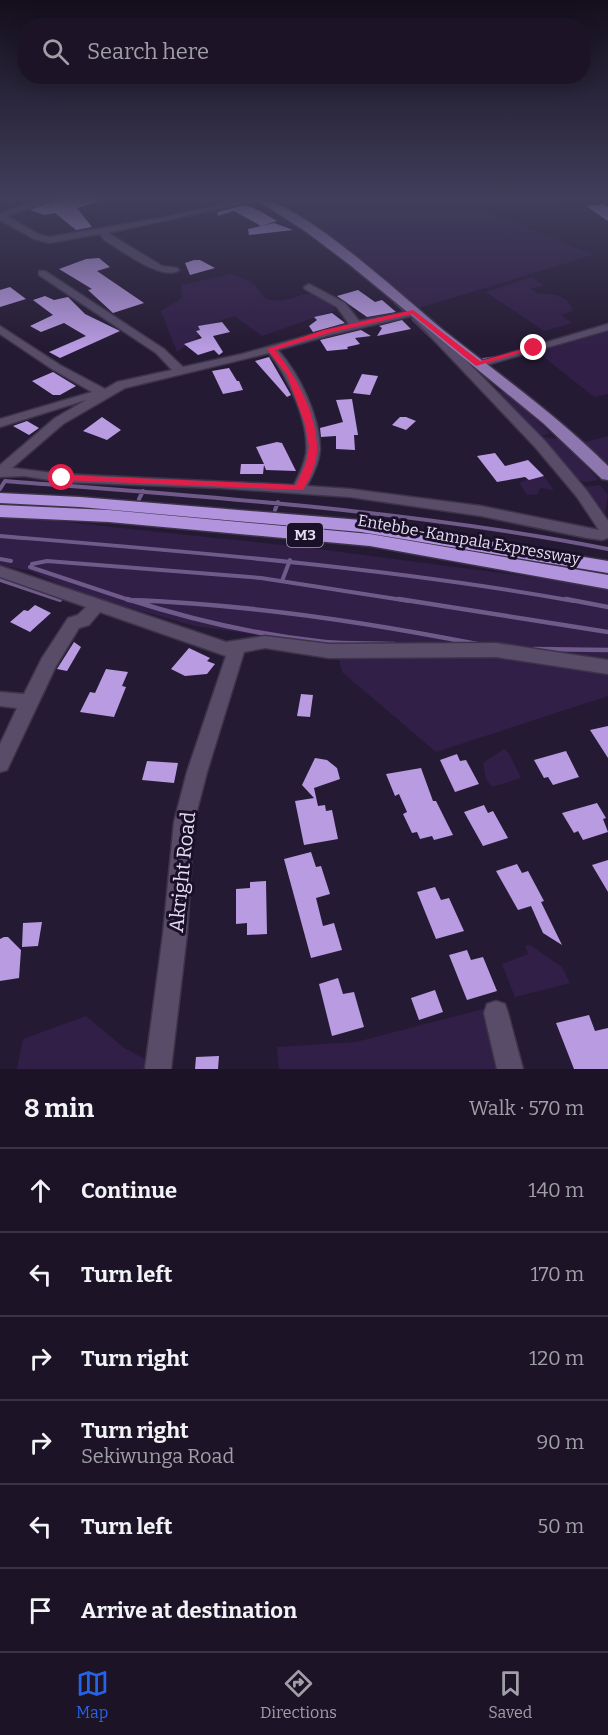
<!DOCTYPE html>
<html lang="en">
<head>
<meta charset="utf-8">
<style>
	:root { --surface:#1c1426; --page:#292132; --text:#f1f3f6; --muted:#a09ea7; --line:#3a3343; --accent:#2563eb }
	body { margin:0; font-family:Bitter,serif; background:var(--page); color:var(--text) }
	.stop { position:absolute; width:18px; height:18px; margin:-14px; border:4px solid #e11d48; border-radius:50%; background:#fff }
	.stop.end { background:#e11d48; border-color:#fff; box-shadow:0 2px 6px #0008 }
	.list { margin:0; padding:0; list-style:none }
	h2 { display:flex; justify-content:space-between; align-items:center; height:78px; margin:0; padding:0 24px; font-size:26px }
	h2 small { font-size:20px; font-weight:400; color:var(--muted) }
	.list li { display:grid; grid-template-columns:39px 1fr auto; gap:18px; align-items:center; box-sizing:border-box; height:84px; padding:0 24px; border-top:2px solid var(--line) }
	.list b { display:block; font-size:22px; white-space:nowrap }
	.list p { margin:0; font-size:20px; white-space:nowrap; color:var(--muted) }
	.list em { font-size:20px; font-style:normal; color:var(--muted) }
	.icon { flex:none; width:33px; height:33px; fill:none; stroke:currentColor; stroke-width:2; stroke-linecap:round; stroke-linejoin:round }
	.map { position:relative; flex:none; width:608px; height:1069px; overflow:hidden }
	.search { position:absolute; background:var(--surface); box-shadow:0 3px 15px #0003; left:18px; right:18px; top:18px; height:66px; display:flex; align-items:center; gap:15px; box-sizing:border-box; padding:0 21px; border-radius:24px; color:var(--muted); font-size:22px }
	.sheet { height:582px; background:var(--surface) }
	nav { display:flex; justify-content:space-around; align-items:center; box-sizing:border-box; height:84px; border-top:2px solid var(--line); background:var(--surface); font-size:16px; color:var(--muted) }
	nav a { display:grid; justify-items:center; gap:3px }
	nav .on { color:var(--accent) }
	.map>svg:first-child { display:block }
	.green { fill:#311f47 }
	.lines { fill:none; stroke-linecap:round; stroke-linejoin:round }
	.stream-far3 { stroke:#705a8a; stroke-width:2 }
	.stream-far2 { stroke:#705a8a; stroke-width:3 }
	.stream-far1 { stroke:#705a8a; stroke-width:4 }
	.stream { stroke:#705a8a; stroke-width:4.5 }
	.building { fill:#b89be1 }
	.minor-casing { stroke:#3d3449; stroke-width:3 }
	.major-casing { stroke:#3d3449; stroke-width:3 }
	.highway-casing { stroke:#3d3449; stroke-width:3 }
	.minor { fill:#584c69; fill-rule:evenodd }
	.major { fill:#8e77af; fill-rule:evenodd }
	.highway { fill:#b293de; fill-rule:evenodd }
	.route { fill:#e11d48 }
	.labels { text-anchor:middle; stroke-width:6; stroke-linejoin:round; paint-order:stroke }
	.shield { fill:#1b1029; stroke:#a8a0b4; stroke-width:1.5 }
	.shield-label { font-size:15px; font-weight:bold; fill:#e4deef }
	.street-label { font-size:16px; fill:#e4deef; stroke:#1b1029 }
	.near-street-label { font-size:20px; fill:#e4deef; stroke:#1b1029 }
</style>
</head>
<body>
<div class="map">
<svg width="608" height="1069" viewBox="0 0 608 1069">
	<rect width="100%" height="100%" fill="#251a33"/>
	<path class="green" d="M286,199H565L509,212L496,206L485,210L593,255L416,309L281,208L278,204Z
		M232,274C239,277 248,280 254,284C260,289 261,299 271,300C298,305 309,277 336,310L262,336L234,316L205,326L196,339L177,352L161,311L182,298L181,285Z
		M532,277L544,286L530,288L539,294C553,293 568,296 573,311L561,315L572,323L544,331L486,292Z
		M608,329V394L594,397L535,350Z
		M496,390L508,394L550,433L541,436Z
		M608,436V467L582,443Z
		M546,437L558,439L579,457L598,480L585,482L578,480L542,438Z
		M531,477H544L554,490L540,488L538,494L527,495L519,483Z
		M600,485L608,495L605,513L584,487Z
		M0,515L310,548L608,587V660L331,645L195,626L84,595L30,571L0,565Z
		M337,652L544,661L608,671V696L436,752L342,672Z
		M504,749L509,754L521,778L492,787L486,779L483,763Z
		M530,945L562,967L570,983L515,997L502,964L528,954L525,946Z
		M491,1007L503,1069H279L277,1047L356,1042Z
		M86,1016L124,1048L158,1066L157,1069H17L23,1039Z"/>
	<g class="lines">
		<path class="stream-far3" d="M386,294L397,304"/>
		<path class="stream-far2" d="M396,303L405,311
			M413,319L430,336
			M479,360L493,358"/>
		<path class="stream-far1" d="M0,489L5,481C207,497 409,510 608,549
			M139,499L143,491
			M275,510L278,502
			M0,536C192,552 384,567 574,601
			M0,559L11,561
			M32,564L47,561L261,578L409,601
			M30,567L132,601
			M0,580L60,600
			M282,581L290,560
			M128,600L156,601"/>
		<path class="stream" d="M127,599C192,620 257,635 325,642C348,644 371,643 394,644
			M399,599L608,632
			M566,599L608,607
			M128,600C246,604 361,621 477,644
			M534,649L608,650"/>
	</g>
	<path class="building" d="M58,199H97V202L77,208L92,227L76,230L55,213L44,215L30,210Z
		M603,204L608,207V221L586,206Z
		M246,205L260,211L277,221L261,226L234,211L218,216L217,212Z
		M274,223L293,230L249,235L248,229Z
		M99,258L110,267L97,271L144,303L113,313L88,290L92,289L59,269L86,259Z
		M194,260H200L215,268L190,275L185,263Z
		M10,287L26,299L0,307V290Z
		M358,290L375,302L382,300L396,312L367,317L337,296Z
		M45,296L54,300L68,297L85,314L120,331L60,358L49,352L86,336L64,323L41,332L30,326L53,315L33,300Z
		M332,313L345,323L313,332L309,326L317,320L314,317Z
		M402,320L411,329L377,336L382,328L379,326Z
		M222,322L230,332L213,336L223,352L219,355L214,350L198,355L184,344L202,338L196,331L200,330L198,326Z
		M361,330L371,336L355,338L360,344L347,347L348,349L327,351L320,340Z
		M269,357L291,395L287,397L255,361Z
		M229,368L237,381H239L243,390L223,394L212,371Z
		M53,372L76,386L60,395H53L32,381Z
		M362,374L378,376L370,395L353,393Z
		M352,399L358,435H354L355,450L336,449V436L321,437L320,428L343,422L336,400Z
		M102,417L121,430L107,440L83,431Z
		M400,417H406L416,421L406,430L392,425Z
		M27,421L39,428L29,435L13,426Z
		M277,442L282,443L296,471L266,470L264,465L263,474H240L241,464H264L256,447Z
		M495,453L505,466L528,460L544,476L529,480L525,477L497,482L477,456Z
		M35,605L51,613L30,632L10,622L24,610L28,611Z
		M74,642L81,647L67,671L57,669Z
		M189,648L210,658L207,661L215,664L207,674L185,676L171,669Z
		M106,669L128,672L122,686L126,687L114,717L80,712L90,692L95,693Z
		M301,694L313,695L310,717L297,716Z
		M608,726V758L590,730Z
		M566,751L579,777L553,785L548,777L544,778L534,760Z
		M457,754L460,761L466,760L479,784L455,792L440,760Z
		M315,758L327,760L337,768L340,779L314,788L318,806L325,805L326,811L332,810L338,839L304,845L295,801L314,798L302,785Z
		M147,761L178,763L174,783L142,780Z
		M421,768L433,801H436L453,835L434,840L432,836L420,839L417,832L412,833L403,814L407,812L399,794L395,796L386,774Z
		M597,803L606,818L603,819L608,832L583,840L578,831L574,833L562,813Z
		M484,805L488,813L493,811L508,838L483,846L464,812Z
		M311,852L316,867L321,866L330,894L316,898L323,926L334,923L342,950L311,958L284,859Z
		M608,860V892L592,865Z
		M517,864L522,873L528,871L544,901L541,902L562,945L543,933L531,906L518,910L496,871Z
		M266,881L267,934L247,935V923L236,924V889L250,888V882Z
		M435,887L441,900L449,898L464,931L436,939L417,892Z
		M42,922L38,946L22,947L23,923Z
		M4,937H8L21,950L19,978L0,981V939Z
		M467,950L471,960L483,957L497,991L467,1000L449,955Z
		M338,978L343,994L354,992L364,1027L332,1036L319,984Z
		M435,990L443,1012L419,1020L411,998Z
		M589,1015L595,1031L608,1028V1069H574L556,1023Z
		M219,1056L218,1069H195L196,1057Z"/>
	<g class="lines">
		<defs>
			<path id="minor" d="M44,199H56L7,216L40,235L49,237L160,218L249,199H264L108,233L162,266L177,268L179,270C162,282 120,249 104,240L100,234L49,243L34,239L0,220V213Z
				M39,271H45L164,349L183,367L242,354L349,324L337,307L305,289L304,287L309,284L345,303L359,321L417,310L545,441L587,491L608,521V538L602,540L587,538L481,516L350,497L220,488L62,482L24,476L0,477V465L55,418L86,400L0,427V419L92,392L52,369L0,334V326L60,365L105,389L117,382L172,370L156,353L39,275ZM411,316L535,447L577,497L599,530L481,506L350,489L307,486C313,475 319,463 320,450C320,417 300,375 278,350L330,335ZM269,353C288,376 310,424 306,454C304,465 299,475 294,485L62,474L12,468L63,424L125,388Z
				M608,324V330L483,366L479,367L473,364Z
				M0,566L226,642L265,636L329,644L496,643L608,660V674L496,657L329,658L265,648L244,652L207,772L194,822L187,934L171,1069H145L163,934L174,822L187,772L226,656L100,612L89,625L79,628L56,666L7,770L0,772V744L17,708L0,706V692L24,694L42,658L68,618L78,615L86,607L0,577Z
				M496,1001L505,1004L508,1013L523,1069H497L484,1013L487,1004Z"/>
			<path id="major" d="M255,199C298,197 409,303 447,333C501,376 558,416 608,466V480L602,479L543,423L350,265L305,231Z"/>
			<path id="highway" d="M0,493L80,497L361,520L608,561V573L361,532L80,507L0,503Z
				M0,505L109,510L370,534L608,575V589L370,546L109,522L0,517Z"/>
		</defs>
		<use href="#minor" class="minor-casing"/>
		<use href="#major" class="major-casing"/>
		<use href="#highway" class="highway-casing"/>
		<use href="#minor" class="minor"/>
		<use href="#major" class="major"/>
		<use href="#highway" class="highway"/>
	</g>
	<linearGradient id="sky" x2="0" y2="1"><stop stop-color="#140e1c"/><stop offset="0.57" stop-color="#403e5b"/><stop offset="1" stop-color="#403e5b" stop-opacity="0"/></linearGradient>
	<rect width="608" height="348" fill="url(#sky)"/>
	<path class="route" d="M413,310L480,361L534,346L537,348L476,366L412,314L329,333L275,350C296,376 316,412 317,447C318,462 310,478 303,490L62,480L58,478L62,475L296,485L306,463L309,447L305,424L287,375L267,349L324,330Z"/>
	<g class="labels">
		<rect class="shield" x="287" y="523" width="36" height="24" rx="4.5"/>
		<g class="shield-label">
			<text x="305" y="540">M3</text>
		</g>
		<g class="street-label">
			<text transform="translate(469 539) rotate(10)" y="6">Entebbe-Kampala Expressway</text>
		</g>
		<g class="near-street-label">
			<text transform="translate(182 872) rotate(-84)" y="7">Akright Road</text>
		</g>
	</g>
</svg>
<div class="stop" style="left:62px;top:478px"></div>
<div class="stop end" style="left:534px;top:348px"></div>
<div class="search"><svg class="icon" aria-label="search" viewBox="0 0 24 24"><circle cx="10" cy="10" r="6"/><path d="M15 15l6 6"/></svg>Search here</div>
</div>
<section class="sheet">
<h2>8 min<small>Walk · 570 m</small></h2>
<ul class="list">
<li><svg class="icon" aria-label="ahead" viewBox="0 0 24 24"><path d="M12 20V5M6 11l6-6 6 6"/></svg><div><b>Continue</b></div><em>140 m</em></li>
<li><svg class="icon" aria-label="left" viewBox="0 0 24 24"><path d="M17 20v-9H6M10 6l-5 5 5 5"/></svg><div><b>Turn left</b></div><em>170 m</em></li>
<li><svg class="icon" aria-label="right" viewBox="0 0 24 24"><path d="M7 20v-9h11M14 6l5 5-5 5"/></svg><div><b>Turn right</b></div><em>120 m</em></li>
<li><svg class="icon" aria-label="right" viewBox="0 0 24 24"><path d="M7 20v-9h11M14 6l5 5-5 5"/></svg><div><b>Turn right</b><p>Sekiwunga Road</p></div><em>90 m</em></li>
<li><svg class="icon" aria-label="left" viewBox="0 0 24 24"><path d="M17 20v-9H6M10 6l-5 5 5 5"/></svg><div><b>Turn left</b></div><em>50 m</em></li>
<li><svg class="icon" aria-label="arrive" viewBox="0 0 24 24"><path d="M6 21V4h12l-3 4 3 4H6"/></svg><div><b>Arrive at destination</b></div></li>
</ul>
</section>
<nav>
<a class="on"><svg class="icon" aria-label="map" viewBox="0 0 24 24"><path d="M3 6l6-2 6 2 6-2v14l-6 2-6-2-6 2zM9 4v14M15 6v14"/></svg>Map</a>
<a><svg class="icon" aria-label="directions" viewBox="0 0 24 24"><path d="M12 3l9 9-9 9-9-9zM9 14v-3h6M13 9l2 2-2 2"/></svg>Directions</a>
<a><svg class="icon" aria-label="saved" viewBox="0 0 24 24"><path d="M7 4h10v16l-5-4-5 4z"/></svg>Saved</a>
</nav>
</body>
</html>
